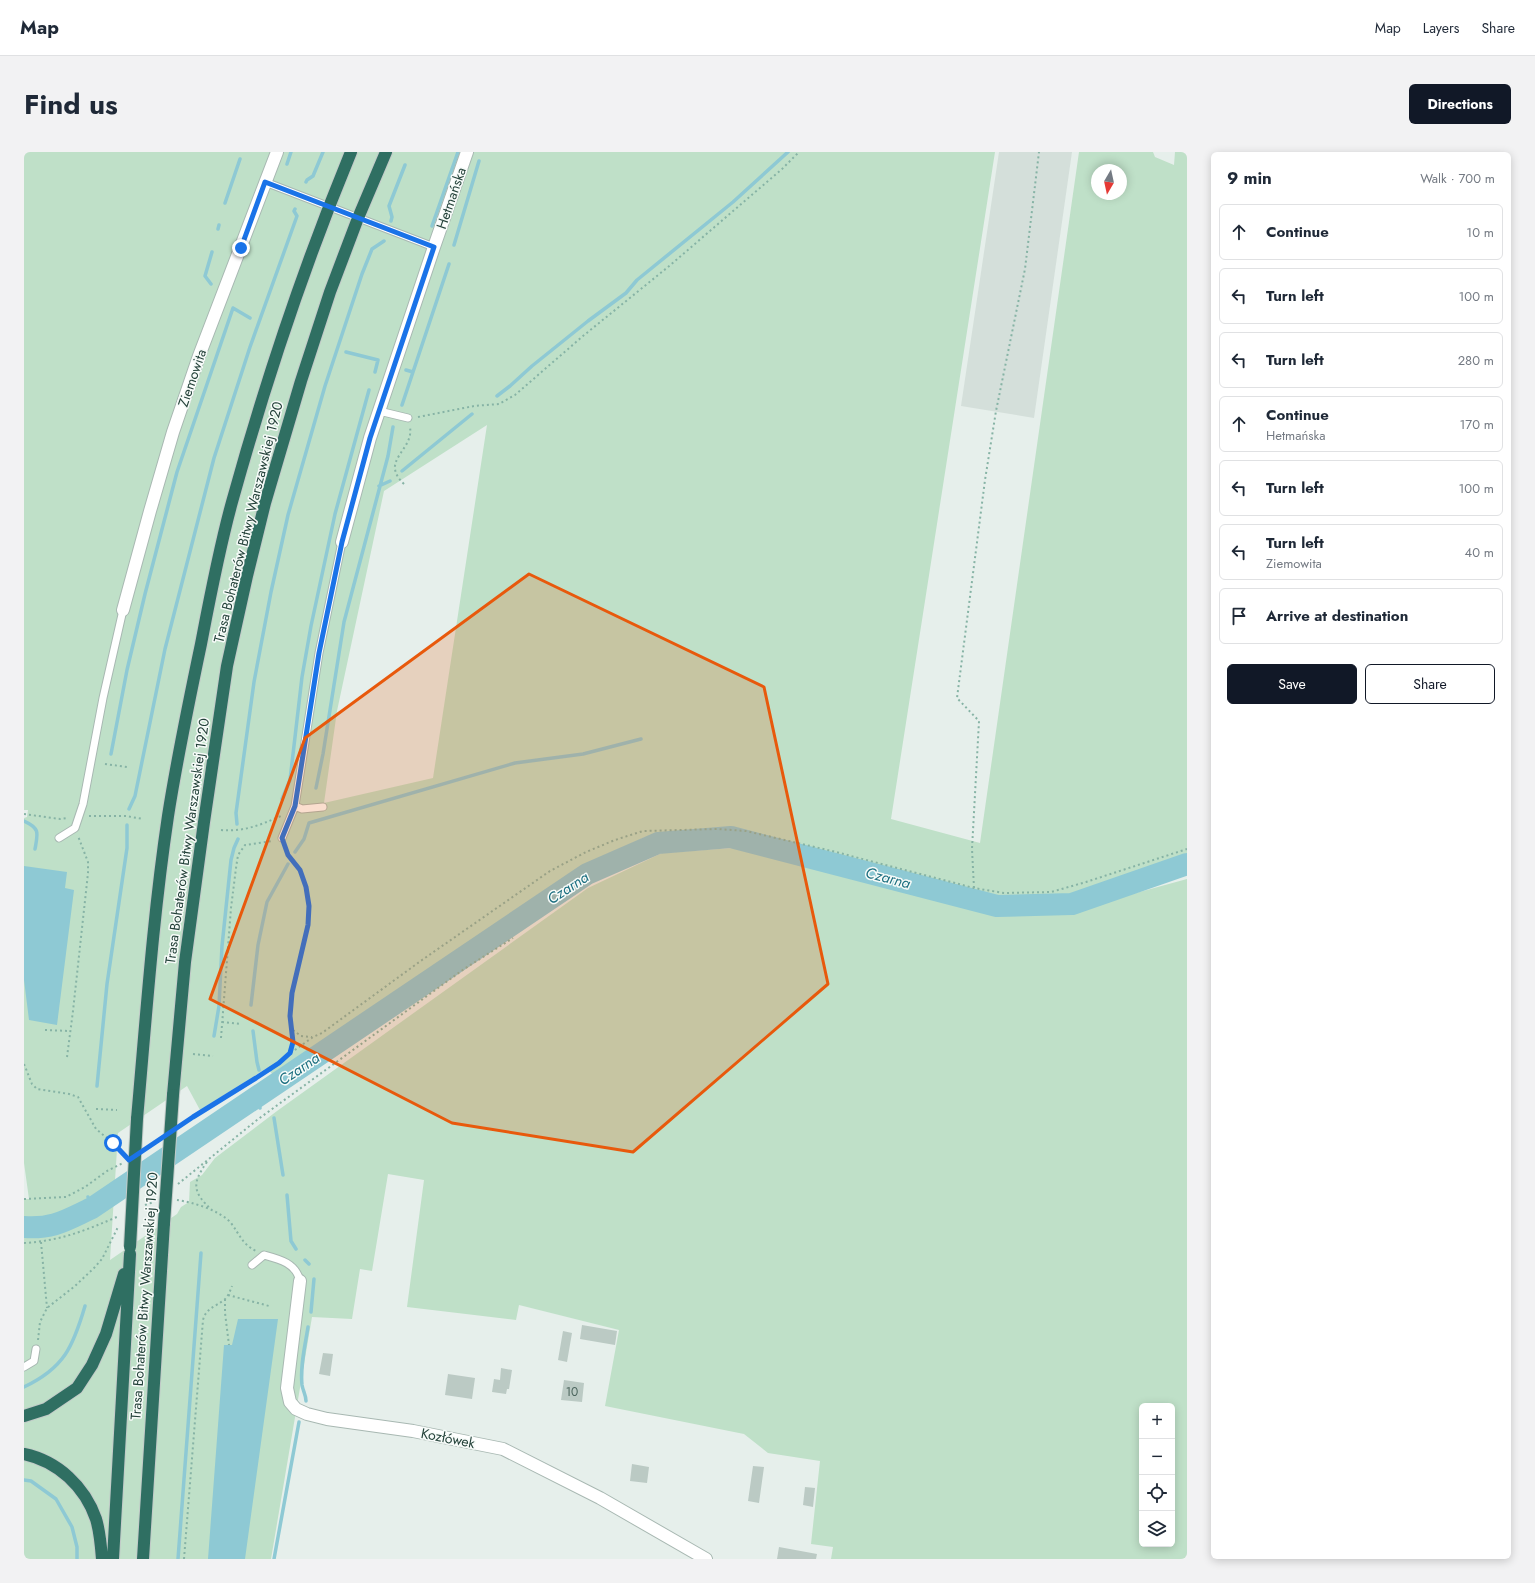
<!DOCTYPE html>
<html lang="en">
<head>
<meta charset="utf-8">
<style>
	:root { --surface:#fff; --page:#f2f2f3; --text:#1f2937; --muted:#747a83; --line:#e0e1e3; --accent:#111827 }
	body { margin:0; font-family:Jost,sans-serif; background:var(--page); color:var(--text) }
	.controls { position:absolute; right:12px; bottom:12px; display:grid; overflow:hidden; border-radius:6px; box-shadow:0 2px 10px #0003 }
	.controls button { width:36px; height:36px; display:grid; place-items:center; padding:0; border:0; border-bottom:1px solid var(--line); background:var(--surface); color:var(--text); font:20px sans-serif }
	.compass { position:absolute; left:1067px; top:12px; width:36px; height:36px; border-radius:50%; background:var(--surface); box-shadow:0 2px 10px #0003; rotate:189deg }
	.stop { position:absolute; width:12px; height:12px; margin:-9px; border:3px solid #1a73e8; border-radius:50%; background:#fff }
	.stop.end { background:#1a73e8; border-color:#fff; box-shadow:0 1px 4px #0008 }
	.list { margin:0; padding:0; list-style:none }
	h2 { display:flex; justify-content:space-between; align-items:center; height:52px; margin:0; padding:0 16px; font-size:17px }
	h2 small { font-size:13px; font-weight:400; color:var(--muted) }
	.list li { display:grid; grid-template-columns:26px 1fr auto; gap:12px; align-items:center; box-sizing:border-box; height:56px; margin:0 8px 8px; padding:0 8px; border:1px solid var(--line); border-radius:6px }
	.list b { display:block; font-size:15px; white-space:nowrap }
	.list p { margin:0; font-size:13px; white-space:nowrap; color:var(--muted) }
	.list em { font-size:13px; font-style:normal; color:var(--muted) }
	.actions { display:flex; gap:8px; padding:12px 16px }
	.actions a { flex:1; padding:9px 0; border:1px solid var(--accent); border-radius:6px; text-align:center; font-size:14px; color:var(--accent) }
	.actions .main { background:var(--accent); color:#fff }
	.icon { flex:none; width:22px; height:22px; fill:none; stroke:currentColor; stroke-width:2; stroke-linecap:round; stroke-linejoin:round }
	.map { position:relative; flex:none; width:1163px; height:1407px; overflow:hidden; border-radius:6px }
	header { display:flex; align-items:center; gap:24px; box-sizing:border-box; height:56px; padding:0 20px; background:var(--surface); border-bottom:1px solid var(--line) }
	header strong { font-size:19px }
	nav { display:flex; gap:22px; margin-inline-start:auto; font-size:14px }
	.intro { display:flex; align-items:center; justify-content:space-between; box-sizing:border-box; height:96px; padding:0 24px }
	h1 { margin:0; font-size:28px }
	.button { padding:10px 18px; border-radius:6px; background:var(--accent); color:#fff; font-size:14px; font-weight:700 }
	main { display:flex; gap:24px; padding:0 24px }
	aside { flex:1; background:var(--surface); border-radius:6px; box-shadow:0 2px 10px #0003 }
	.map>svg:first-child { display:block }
	.built { fill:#d4dfda }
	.green { fill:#bfe0c8; fill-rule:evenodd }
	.water { fill:#8ec9d4 }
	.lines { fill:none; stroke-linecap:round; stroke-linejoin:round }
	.stream { stroke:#8ec9d4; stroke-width:3.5 }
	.river { stroke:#8ec9d4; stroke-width:22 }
	.building { fill:#bbcac4 }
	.lane-casing { stroke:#a8b8b2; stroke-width:9 }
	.street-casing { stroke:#a8b8b2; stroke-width:14 }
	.highway-casing { stroke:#c2cac8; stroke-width:14 }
	.path { stroke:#86b3a5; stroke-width:2; stroke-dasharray:2 3; stroke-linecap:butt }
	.lane { stroke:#fff; stroke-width:7 }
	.street { stroke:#fff; stroke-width:12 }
	.highway { stroke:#2f6f62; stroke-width:12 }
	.highway-bridge-casing { stroke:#c2cac8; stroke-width:14; stroke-linecap:butt }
	.highway-bridge { stroke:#2f6f62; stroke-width:12 }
	.route { stroke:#1a73e8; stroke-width:5 }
	.marked { fill:#e8590c; fill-opacity:0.2; stroke:#e8590c; stroke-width:3; stroke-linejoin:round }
	.labels { text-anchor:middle; stroke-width:3; stroke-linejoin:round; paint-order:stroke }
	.number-label { font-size:12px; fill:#4a645c }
	.street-label { font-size:14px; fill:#24423a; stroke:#f7fbf9 }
	.water-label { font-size:15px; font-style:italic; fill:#1c6f80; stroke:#f7fbf9 }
</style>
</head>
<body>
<header>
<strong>Map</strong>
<nav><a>Map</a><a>Layers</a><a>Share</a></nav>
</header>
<div class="intro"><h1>Find us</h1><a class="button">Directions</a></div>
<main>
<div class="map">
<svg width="1163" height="1407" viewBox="0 0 1163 1407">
	<rect width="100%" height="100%" fill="#e6efeb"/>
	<path class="built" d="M975,0H1048L1010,266L937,254Z"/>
	<path class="green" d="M0,0H971L867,667L956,691L1055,0H1129L1131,5L1150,13L1151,0H1163V704L1047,744H977L703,679L621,685L566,711L250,924L243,916L176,958L163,934L94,981L86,1108L153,1062L157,1055L165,1050L166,1030L178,1023L191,1006L253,959L564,736L638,701L709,696L973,763L1057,756L1163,727V1407H807L809,1395L787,1392L796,1309L744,1301L720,1282L581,1254L595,1178L495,1153L492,1168L383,1155L400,1028L364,1022L348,1119L336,1117L328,1167L288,1165L247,1407H0V1047H5L0,1011V666L3,665L4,658H0ZM1073,18H1097V42H1073ZM463,273L409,626L300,651L313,559L360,339ZM1118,1254H1148V1392H1118Z"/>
	<path class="water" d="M0,714L43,720L41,736L50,738L33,873L5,868L0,828Z
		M214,1167H254L221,1407H184L200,1193H208Z"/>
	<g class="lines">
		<path class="stream" d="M263,12L267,0
			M282,30L283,28L289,24L299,0
			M201,51L216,7
			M367,69L368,65L365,54L381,13
			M408,74L434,0
			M194,77L195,73
			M430,93L455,9
			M187,132L181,124L188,100
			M322,200L354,208L351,220
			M389,220L425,112
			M473,244L486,234L508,214L564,169L602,141L613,128L709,50L764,0
			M378,253L389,220L382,218
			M378,319L448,262
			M355,334L366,329
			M87,602L103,518L121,442L153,320L209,156L226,166
			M292,636L299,602L320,470L364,304L369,275
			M258,647L266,628L278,525L287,474L311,362L345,238
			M105,657L111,644L141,497L190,306L226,195L273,64L270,59L271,57
			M0,669C16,676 14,681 11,697
			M213,672L212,661L230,530L247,440L264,363L301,234L338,122L348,97L360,89
			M271,700L280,687L285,671L491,611L559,602L617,587
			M227,853L234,793L243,750L264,712
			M229,879L233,910L235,918
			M190,884L195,854L198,794L207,708L210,696L214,687
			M73,934L83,832L103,696V673
			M236,956L235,952L243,931
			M250,966L259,1023
			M263,1043L267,1089L272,1097
			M64,1045L68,1056
			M37,1077L38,1071
			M281,1108L285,1112
			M287,1160L290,1127
			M0,1235C40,1216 49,1195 61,1154
			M282,1249C282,1243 279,1239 278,1233C276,1214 281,1194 284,1175
			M0,1328L7,1329L32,1347L48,1375L53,1395V1407
			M154,1407L177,1101
			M250,1407L275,1270"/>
		<path class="river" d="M0,1075C30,1077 42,1068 68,1056L563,722L634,691L707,685L973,754L1048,752L1163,712"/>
	</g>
	<path class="building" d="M558,1173L593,1179L591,1193L556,1187Z
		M539,1179L548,1181L543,1210L534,1208Z
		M299,1201L309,1202L306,1224L295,1222Z
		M477,1216L488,1218L485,1237H483L482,1242L468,1240L470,1227L476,1228Z
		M424,1222L451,1226L448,1247L421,1243Z
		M540,1228L560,1231L558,1250L537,1248Z
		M608,1312L625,1315L623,1331L606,1329Z
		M729,1314L740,1315L735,1351L724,1349Z
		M781,1335L791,1336L789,1355L779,1353Z
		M755,1395L793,1402L792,1407H753Z"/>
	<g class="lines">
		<defs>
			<path id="lane" d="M241,30L410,95
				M355,259L384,266
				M271,654L278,657L299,655
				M35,686L51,676L59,652L79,546L99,458
				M258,686L271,654L295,501L318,390
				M228,1113L240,1103C255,1107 272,1111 276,1129
				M0,1215L10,1209L12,1197"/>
			<path id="street" d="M318,390L346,286L410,95L443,0
				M99,458L126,359L149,280L175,204L253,0
				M276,1129L263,1236L266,1250L272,1257L283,1262L303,1267L389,1279L479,1297L576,1346L682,1407"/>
			<path id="highway" d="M149,943L161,810L180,670L203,514L223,424L241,351L277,229L306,140L334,66L362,0
				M113,967C122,866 129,764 144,664C153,606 165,549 177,492C186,445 195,397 208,350C241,231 280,114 327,0
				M0,1264L22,1257L53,1236L68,1213L82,1182L100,1122
				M0,1302C34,1309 61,1335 72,1367C76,1380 77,1394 78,1407
				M89,1407L106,1102
				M119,1407L140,1071"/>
		</defs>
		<use href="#lane" class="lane-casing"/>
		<use href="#street" class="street-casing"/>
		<use href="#highway" class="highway-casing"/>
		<path class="path" d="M394,265L450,254L475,252L491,243L559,184L644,115L758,17L775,0
			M380,332C355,308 390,299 386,275
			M81,612L103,615
			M0,662L36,667L44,666
			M65,664H102L119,667
			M197,678C220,680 236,673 257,664
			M261,695L264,703L276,718L282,735L285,754L284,773L267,841L266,864L269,890L266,900
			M950,736L948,697L955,569L933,546L961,328L972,259L1001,117L1015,0
			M198,870L217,872
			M21,878L46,879
			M269,878L277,884L288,885
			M197,886L207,756L212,716L214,703L221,693L249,689
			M169,902L189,904
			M43,905L49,859L64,721V710L54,684
			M0,912L8,932L13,937L45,942L54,945L72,977L89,991L99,1001
			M72,957L93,958
			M158,972L232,926L289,885L298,881L398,808L526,719L562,700L591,688L619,679L693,677L722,679L808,699L950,736L980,741L1027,740L1062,730L1163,697
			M123,996L133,989
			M183,1010C168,1031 168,1040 188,1058
			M154,1032L233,968L440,817L489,786
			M0,1047L42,1045L61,1035L83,1019L99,1011
			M153,1048C169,1050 197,1059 207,1071C216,1083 218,1092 232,1099
			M121,1053L130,1050
			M17,1090L23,1156
			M0,1091C36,1089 63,1078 95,1064
			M204,1143L245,1154
			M201,1147V1161L205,1193
			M14,1188L16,1170L23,1156L51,1134L70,1116L78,1107L94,1075
			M160,1407L179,1168C182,1156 191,1155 200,1148C204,1145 206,1139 208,1134"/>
		<use href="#lane" class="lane"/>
		<use href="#street" class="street"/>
		<use href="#highway" class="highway"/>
		<defs>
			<path id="highway-bridge" d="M140,1071L149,943
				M106,1095L113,967"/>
		</defs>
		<use href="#highway-bridge" class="highway-bridge-casing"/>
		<use href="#highway-bridge" class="highway-bridge"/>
	</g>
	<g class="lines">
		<path class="route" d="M89,991L105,1008L169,965L232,926L255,911L266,901L269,890L266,864L268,841L284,773L285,754L282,735L276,718L264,703L258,686L271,654L295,501L318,390L346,286L410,95L241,30L217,96"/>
	</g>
	<path class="marked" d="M505,422L740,535L804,832L609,1000L428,971L186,847L281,586Z"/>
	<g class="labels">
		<g class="number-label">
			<text x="548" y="1244">10</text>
		</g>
		<g class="street-label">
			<text transform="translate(427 46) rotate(-71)" y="5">Hetmańska</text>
			<text transform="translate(168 226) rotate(-71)" y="5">Ziemowita</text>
			<text transform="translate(224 370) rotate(-76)" y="5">Trasa Bohaterów Bitwy Warszawskiej 1920</text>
			<text transform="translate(163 689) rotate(-82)" y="5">Trasa Bohaterów Bitwy Warszawskiej 1920</text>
			<text transform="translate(120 1144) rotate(-86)" y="5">Trasa Bohaterów Bitwy Warszawskiej 1920</text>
			<text transform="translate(424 1286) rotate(11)" y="5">Kozłówek</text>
		</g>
		<g class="water-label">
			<text transform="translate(864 726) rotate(15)" y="5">Czarna</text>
			<text transform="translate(544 736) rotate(-33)" y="5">Czarna</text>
			<text transform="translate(275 917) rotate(-34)" y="5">Czarna</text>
		</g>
	</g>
</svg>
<div class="controls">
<button>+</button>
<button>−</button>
<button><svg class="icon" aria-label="locate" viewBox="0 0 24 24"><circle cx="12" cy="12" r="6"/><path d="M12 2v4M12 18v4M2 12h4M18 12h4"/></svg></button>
<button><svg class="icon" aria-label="layers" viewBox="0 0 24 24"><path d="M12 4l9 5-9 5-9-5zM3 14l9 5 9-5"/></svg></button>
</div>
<svg class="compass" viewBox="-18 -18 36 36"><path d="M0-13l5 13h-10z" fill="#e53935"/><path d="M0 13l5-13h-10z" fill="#747a83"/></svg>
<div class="stop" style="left:89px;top:991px"></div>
<div class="stop end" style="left:217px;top:96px"></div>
</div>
<aside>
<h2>9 min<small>Walk · 700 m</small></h2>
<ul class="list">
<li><svg class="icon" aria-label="ahead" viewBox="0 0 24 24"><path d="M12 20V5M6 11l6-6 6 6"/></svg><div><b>Continue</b></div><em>10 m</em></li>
<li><svg class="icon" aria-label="left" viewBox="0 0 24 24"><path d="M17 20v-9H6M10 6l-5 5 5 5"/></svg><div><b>Turn left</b></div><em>100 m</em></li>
<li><svg class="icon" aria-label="left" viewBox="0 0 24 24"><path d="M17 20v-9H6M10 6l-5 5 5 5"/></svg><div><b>Turn left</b></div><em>280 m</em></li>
<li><svg class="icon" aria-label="ahead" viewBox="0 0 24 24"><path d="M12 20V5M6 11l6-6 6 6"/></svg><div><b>Continue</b><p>Hetmańska</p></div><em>170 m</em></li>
<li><svg class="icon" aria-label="left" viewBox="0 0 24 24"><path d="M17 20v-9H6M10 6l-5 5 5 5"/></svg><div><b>Turn left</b></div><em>100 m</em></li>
<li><svg class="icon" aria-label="left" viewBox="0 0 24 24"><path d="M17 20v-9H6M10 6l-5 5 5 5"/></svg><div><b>Turn left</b><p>Ziemowita</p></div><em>40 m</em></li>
<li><svg class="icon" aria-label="arrive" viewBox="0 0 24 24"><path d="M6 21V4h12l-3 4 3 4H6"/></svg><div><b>Arrive at destination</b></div></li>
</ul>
<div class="actions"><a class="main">Save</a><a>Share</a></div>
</aside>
</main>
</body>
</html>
